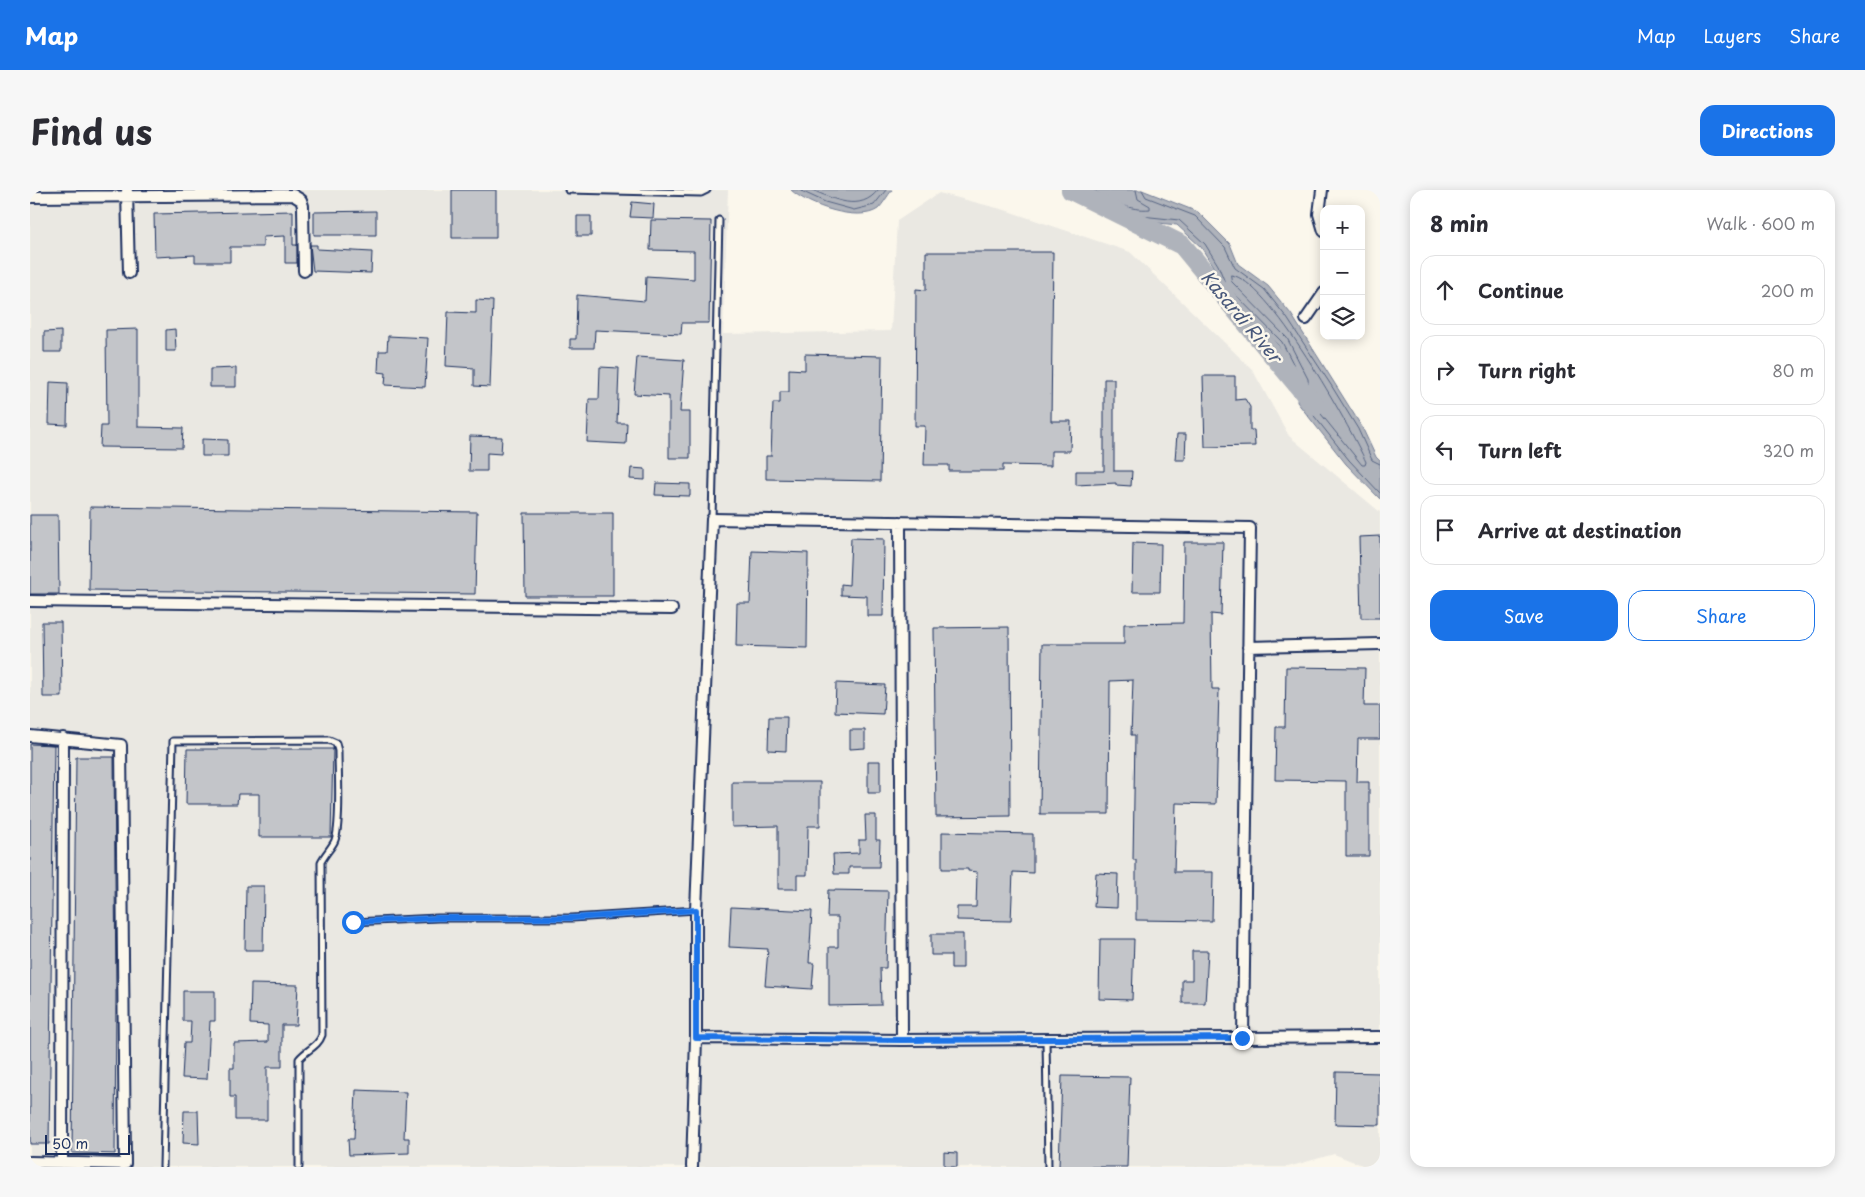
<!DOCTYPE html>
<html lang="en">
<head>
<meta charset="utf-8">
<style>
	:root { --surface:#fff; --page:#f7f7f7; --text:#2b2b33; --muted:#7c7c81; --line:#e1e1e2; --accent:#1a73e8 }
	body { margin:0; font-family:"Playpen Sans",sans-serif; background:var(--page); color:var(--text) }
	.controls { position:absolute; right:15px; top:15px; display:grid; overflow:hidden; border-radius:10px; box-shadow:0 2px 12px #0003 }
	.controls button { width:45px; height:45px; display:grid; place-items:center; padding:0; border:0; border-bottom:1px solid var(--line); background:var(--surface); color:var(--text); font:25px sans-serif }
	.scale { position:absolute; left:15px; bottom:12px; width:85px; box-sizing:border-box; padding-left:5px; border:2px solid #1b2f5e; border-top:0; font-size:14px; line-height:18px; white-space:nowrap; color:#1b2f5e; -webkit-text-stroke:4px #fbf7ec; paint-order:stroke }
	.stop { position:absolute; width:15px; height:15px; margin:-11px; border:4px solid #1a73e8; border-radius:50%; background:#fff }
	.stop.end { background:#1a73e8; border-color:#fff; box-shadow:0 1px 5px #0008 }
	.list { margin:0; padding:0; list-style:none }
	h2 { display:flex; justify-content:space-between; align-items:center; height:65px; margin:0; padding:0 20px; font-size:21px }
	h2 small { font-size:16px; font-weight:400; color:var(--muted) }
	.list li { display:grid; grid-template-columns:32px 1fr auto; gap:15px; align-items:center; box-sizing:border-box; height:70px; margin:0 10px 10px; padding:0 10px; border:1px solid var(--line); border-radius:15px }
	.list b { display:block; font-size:19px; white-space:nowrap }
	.list em { font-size:16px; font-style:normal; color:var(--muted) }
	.actions { display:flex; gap:10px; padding:15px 20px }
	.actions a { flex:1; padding:11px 0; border:1px solid var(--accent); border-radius:15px; text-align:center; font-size:18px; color:var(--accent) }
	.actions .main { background:var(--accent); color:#fff }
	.icon { flex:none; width:28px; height:28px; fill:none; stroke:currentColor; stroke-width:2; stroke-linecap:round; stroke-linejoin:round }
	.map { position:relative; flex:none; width:1350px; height:977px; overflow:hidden; border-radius:15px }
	header { display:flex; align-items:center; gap:30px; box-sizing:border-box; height:70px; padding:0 25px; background:var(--accent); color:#fff }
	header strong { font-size:24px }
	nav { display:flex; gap:28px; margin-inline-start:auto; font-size:18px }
	.intro { display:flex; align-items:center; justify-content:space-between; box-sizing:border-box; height:120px; padding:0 30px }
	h1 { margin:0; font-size:35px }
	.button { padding:12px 22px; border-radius:15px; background:var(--accent); color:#fff; font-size:18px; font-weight:700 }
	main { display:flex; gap:30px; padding:0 30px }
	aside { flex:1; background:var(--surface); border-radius:15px; box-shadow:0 2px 12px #0003 }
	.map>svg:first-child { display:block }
	.built { fill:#eae8e2 }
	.water { fill:#afb3bb; stroke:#747e96 }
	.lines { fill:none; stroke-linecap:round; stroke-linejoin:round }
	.shore { stroke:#566483; stroke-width:1 }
	.river { stroke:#afb3bb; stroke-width:20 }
	.building { fill:#c3c5c9; stroke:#1b2f5e }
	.lane-casing { stroke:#1b2f5e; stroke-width:9 }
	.street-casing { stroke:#1b2f5e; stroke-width:14 }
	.lane { stroke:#fbf7ec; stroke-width:5 }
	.street { stroke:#fbf7ec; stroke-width:10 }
	.route { stroke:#1a73e8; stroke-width:6 }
	.labels { text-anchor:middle; stroke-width:5; stroke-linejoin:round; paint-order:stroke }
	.water-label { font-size:18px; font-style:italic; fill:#47577a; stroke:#fbf7ec }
</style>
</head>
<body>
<header>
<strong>Map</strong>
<nav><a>Map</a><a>Layers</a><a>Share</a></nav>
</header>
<div class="intro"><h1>Find us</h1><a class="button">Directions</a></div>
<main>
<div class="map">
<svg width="1350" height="977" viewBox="0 0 1350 977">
	<rect width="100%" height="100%" fill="#fbf7ec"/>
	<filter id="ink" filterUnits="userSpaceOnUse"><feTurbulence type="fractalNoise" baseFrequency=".02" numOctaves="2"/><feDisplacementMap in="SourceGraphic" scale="10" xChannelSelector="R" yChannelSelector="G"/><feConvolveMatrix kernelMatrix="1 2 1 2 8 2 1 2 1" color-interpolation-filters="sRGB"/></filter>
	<g filter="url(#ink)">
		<path class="built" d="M0,0H698L693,144L861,141L867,31L909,3L975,20L1100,62L1222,179L1259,246L1350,322V977H1337L1304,964L1258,977H0Z"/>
		<path class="water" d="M761,0H862C858,5 853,14 848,19C828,33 777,15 761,0Z
			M1043,0H1112L1168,22L1200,54L1208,74L1238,96L1261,124L1332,237L1346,267L1350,271V309L1316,274L1267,212L1268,193L1248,155L1192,98L1184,78L1171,57L1147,35L1101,30L1067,17Z"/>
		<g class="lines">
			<path class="shore" d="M769,0L795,12L824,20L844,15L856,0
				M782,0C804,9 830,23 848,0
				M1054,0L1070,13L1102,25L1149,30L1175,54L1188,75L1196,95L1252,152L1272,191L1273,212L1319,270L1350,303
				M1064,0C1079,12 1101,21 1120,19V16L1108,9L1106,0
				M1112,0L1116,7L1165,26L1195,57L1205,78L1234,99L1257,128L1301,195L1328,239L1342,270L1350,274
				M1201,85C1238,88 1320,237 1336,272L1335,275H1332L1279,209L1278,189L1257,148L1202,92Z"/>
			<path class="river" d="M1041,0L1152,55L1285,216"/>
		</g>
		<path class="building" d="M422,0H466V48H422Z
			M602,12L624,14L623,28L600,27Z
			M263,21V55H267V73H255V46L233,47V57H200V72H165V65L125,67L124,24Z
			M346,21V45H284V22Z
			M547,26H561V46H547Z
			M621,30L681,31L679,133H652L651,144L565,140L564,158H540V149H546L547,105L615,111L616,86L664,89V61L620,60Z
			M280,55H287V59L342,62L341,83L283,81Z
			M896,62H1023L1021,231H1041L1040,261H1021V276L973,275V281H919V275H894L895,236H885L886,99L896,100Z
			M446,110L463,111L460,197L444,196V178L416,176L418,122L446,123Z
			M108,139V237L153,238L152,258L70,257L71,236H77L76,140Z
			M145,139L146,161H136V140Z
			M31,141V162H14V142Z
			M358,146L398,148L395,197L355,195L356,183L348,182L349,161H357Z
			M775,164L852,166L850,291L736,289V266H741L743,213H750V202H759V179L775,180Z
			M607,167L654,170L650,222H660V268H639V206L604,204Z
			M570,177L589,178L587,233H597L596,254L557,252L559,209H569Z
			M206,178V197H180V179Z
			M1173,186H1205V210L1215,209L1220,217V240H1224L1225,256L1175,257Z
			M1074,189H1084V281H1102L1101,296L1086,295V293L1046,295V281H1074Z
			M20,192L38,193L37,235L19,234Z
			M1147,244H1156L1155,270H1145Z
			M440,246L472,247L471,264L457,263V281H439Z
			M172,249L198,250V266H172Z
			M601,278L615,279V290L600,289Z
			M626,293L660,294V306L625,305Z
			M60,317L447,322L445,404L59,400Z
			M494,323H583V406H495Z
			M0,325H28L29,404H0Z
			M1350,346V428H1331L1329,347Z
			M821,348L854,349L853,426H837V406L811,405V394L819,395Z
			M1154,352H1193L1191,425L1181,424L1182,499H1189L1186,614L1146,613L1144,682H1183L1182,731L1106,730V670H1103L1105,545H1101L1103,490L1080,491L1079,624H1010L1012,454H1094V434L1153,433Z
			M1103,353L1131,354L1130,402H1102Z
			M722,361L778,363L777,458L706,456L707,413H720Z
			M12,432H31L32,507H13Z
			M979,437L980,626L906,627L904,438Z
			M1256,477L1335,478L1334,516H1350V549H1328L1327,592H1339V666H1316V591L1245,590L1246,537H1255Z
			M806,493L855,495L853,524L805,522Z
			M739,527H757L756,561L738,560Z
			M820,540H835V558L820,559Z
			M0,554L24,555L19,954H0Z
			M157,559H303L301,647H229V604H208L207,614H156Z
			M46,567H84L86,804L85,964L42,963Z
			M838,571H850V603H838Z
			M702,592H790V636H778L777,685H767V699H748V636L702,637Z
			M835,625H846V650H850L849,677H819V684H804L803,664L829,663V650H836Z
			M912,642L1003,644V683L983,682L981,731L927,730V717H946L947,682L938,681V679H912Z
			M1066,683L1088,684L1087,718L1064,717Z
			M216,696H234L233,760H215Z
			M798,700L858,701L856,778H850L851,815L799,816V757H808V727H797Z
			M701,717L782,721L779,773H784L782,799L735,796L738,759L699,757Z
			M901,744H933V778H921V765H901Z
			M1070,749H1104L1102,810L1069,809Z
			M1162,761H1178L1175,813H1152V790H1162Z
			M221,794L268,795L266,835H252V877H237V930H205V907H200V878H204V853L238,852V835L220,834Z
			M153,801H185V831H180L177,889L152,888L154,853H160L161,831H153Z
			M1306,882L1350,883V935L1305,934Z
			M1032,886L1100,887L1097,977H1029Z
			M326,900L376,902L374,948H379V963L319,965L318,949H324Z
			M154,921H168L169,954L153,953Z
			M914,962L927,963V977H914Z"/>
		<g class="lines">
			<defs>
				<path id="lane" d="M538,0L671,3L677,0
					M682,329L689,30
					M323,732L408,728H542L666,720
					M1016,849L1018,977
					M133,977L143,551L299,550L306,553L308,561C308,581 311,634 305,650C303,656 295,664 291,672L292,845C288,857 277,859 269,869V977"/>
				<path id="street" d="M1292,0L1289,24L1294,41
					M97,1L99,83
					M0,7L263,5L271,10L273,16L274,81
					M1276,129L1294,103
					M870,332L872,850
					M0,411L642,419
					M1218,457L1350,454
					M0,546L91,555L95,974L0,972
					M666,848L872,850L1350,847
					M32,973L33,548
					M662,977L666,848V720L682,329L1220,338L1213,848"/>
			</defs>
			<use href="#lane" class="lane-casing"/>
			<use href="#street" class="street-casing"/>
			<use href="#lane" class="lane"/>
			<use href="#street" class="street"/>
		</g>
	</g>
	<g class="lines" filter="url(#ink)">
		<path class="route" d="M323,732L408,728H542L666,720V848L872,850L1212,848"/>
	</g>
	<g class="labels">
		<g class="water-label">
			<text transform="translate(1211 127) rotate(50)" y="6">Kasardi River</text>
		</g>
	</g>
</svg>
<div class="controls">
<button>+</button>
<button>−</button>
<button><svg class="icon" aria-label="layers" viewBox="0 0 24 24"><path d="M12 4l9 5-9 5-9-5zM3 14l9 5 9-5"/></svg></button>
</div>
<div class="scale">50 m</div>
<div class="stop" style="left:323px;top:732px"></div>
<div class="stop end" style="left:1212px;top:848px"></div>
</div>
<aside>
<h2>8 min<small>Walk · 600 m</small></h2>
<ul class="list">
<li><svg class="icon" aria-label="ahead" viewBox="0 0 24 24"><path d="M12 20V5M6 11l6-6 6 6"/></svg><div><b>Continue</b></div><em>200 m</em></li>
<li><svg class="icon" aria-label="right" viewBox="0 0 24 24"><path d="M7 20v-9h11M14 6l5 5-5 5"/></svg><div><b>Turn right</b></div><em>80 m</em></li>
<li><svg class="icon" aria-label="left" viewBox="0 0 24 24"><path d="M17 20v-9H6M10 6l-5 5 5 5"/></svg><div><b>Turn left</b></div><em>320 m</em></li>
<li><svg class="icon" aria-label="arrive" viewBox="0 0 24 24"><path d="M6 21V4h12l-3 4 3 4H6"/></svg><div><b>Arrive at destination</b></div></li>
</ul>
<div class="actions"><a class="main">Save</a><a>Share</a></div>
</aside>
</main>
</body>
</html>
